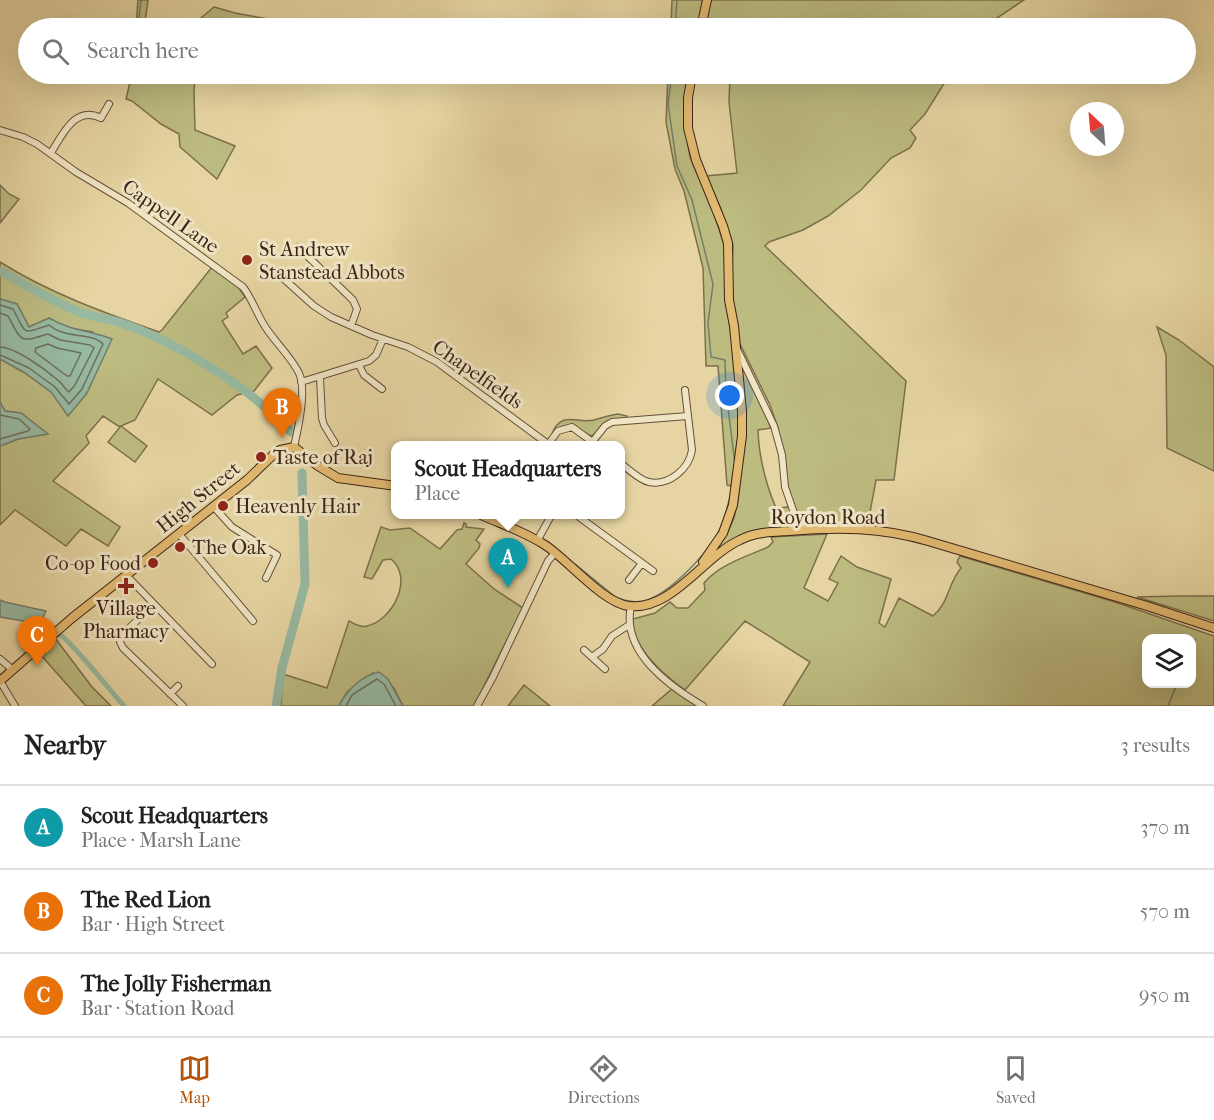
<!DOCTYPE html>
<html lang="en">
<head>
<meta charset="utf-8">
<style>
	:root { --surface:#fff; --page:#f2f2f2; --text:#202124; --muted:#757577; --line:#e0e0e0; --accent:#b45309 }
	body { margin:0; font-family:"IM FELL French Canon",serif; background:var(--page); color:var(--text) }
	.controls { position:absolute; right:18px; bottom:18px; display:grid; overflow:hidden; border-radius:12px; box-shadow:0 6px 24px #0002 }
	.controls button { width:54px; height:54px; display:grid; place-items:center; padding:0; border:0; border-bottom:2px solid var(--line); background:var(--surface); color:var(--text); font:30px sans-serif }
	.compass { position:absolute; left:1070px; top:102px; width:54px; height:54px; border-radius:50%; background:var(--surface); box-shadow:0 6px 24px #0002; rotate:334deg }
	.you { position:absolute; left:730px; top:396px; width:21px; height:21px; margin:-15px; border:4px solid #fff; border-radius:50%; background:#1a73e8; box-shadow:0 0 0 9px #1a73e833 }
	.badge { display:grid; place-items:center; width:39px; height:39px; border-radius:50%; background:var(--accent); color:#fff; font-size:20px; font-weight:700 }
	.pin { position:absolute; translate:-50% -50px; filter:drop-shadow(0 2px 3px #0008) }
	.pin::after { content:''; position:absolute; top:32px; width:21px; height:18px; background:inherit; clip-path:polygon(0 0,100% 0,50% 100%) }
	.popup { position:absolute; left:391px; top:441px; width:234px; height:78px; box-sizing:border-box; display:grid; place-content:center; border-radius:12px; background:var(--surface); filter:drop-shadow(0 2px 4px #0005); font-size:20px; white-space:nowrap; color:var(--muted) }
	.popup b { font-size:22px; color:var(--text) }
	.popup::after { content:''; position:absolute; left:50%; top:100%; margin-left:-12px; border:12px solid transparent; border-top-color:var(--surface) }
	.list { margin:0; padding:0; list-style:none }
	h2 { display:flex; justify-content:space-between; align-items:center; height:78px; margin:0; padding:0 24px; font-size:26px }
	h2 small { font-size:20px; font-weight:400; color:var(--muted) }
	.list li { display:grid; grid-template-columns:39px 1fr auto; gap:18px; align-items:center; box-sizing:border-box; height:84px; padding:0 24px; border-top:2px solid var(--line) }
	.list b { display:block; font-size:22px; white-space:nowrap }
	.list p { margin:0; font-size:20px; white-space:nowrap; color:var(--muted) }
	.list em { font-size:20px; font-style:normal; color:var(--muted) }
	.icon { flex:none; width:33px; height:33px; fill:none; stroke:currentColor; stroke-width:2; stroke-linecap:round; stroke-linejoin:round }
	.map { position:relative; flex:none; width:1214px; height:706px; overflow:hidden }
	.search { position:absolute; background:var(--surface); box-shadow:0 6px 24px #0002; left:18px; right:18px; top:18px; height:66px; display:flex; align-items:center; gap:15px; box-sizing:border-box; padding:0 21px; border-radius:33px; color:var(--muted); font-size:22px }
	.sheet { height:330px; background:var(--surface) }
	nav { display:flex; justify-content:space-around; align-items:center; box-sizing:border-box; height:84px; border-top:2px solid var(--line); background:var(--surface); font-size:16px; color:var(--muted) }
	nav a { display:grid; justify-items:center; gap:3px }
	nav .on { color:var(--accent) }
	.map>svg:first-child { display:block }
	.green { fill:#bcbb80; stroke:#7c704c; stroke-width:1.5; fill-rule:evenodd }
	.water { fill:#97b9a2; stroke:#737d6b; stroke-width:1.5 }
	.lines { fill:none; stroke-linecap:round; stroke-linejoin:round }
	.shore { stroke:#6a6e5e; stroke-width:1.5 }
	.stream { stroke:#737d6b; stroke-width:1.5 }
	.canal { stroke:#97b9a2; stroke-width:5 }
	.river { stroke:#97b9a2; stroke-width:9 }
	.minor-casing { stroke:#66503b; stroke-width:8 }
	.major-casing { stroke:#3c2419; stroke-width:10 }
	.minor { stroke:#efe4c3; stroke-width:6 }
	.major { stroke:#e3ba71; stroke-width:8 }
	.poi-dot { fill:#8f2418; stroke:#efe4c3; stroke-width:2 }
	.labels { text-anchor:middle; stroke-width:6; stroke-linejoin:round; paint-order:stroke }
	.street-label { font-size:20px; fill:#3c2419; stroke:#efe4c3 }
	.poi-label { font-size:20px; fill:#3c2419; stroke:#efe4c3; text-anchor:start }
</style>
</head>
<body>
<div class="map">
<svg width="1214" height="706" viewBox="0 0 1214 706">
	<rect width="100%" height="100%" fill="#e6d5a2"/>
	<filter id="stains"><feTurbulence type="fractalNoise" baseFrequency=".00333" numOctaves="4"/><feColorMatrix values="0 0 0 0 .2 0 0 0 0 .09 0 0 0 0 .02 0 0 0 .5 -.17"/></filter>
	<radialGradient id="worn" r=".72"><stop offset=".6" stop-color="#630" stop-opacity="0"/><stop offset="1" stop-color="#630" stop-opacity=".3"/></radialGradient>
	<path class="green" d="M138,0H148L144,28H136Z
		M672,0H704L697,28H671Z
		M710,0H1024L982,28H704Z
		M214,7L235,13L312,27L314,28H189Z
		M132,74H195L194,93L195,130L235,146L217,179L180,147L179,134L161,124L132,101L126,99Z
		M668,74H688L684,121L690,157L712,208L726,251V297L734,355L739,413L740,437L731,486L727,485L718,366H706L703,268L684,191L675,169L666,122Z
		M730,74H950L925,114L910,130L916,138L910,148L891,158L861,190L828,216L803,230L769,242L765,246L906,381L894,480H876L868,523L810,527L805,523L797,512L790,497L778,428L770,405L738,340L731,290L733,245L719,204L706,176L737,173L729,102Z
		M0,185L9,194L19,199L0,223Z
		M0,262C49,293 105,313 159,332L162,330L212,267L239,288L245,297L226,313L228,317L222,321L243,354L256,346L272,368L254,391L237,395L212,415L158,379L135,420L121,426L147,446L135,462L108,442L120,427L103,416L86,436L89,443L53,481L120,527L108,546L81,529L66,546L15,510L0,525V446L18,439L47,434L21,413L5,411L0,402V359L25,373L51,392L93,332L64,327L49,318L29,327L17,304L0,299Z
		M1157,327L1179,340L1214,367V471L1167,448L1166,355Z
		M739,360L754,388L771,428L758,430C759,458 765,482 776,508L789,507L800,527L742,535L725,545L712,556L727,534L734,518L738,500L741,470Z
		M618,414L627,416V419H613L592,436C582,434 576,422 564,426C559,427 554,432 552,434C561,410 577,424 594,420C603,418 609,415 618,414Z
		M464,523L466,524V527L484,529L476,540L480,544L479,548L466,564L494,589L523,608L474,706H403L394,688L373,673L347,692L339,706H281L283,674L327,688L349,621C355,624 361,628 367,626C393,620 414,578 391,559L383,560L372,579L364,577L381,527L390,530L410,528L440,549L457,530L462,529Z
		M827,534L804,588L828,601L838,583L829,579L841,556L857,567L891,579L879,623L885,627L899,598L933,616C949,603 948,583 961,568L957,562L960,556L1115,602L1214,636V706H783L810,662L745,621L685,690C664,675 631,647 633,619L655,613L670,602L677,608H688L705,590L704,583C720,564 746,557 768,547L773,542L771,537ZM1146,638H1192V684H1146Z
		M1178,596H1214V621L1137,597Z
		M55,638L92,687L111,706H86L39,653Z
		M524,685L550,706H508Z
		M672,689L698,706H652Z"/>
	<path class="water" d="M0,299L17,304L29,327L49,318C69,330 91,331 112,339L87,393L68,416L51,392L25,373L0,359Z
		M0,402L5,411L21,413L48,434L18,439L0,446Z
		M0,600L5,602L46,611L40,624L0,617Z
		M379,672L388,679L403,706H339C347,690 361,676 379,672Z"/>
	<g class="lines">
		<path class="shore" d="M0,305L13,309C27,335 21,335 49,325C53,328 57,331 62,332C75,337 93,334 103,344L82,389L69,404L55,387L29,368L0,355
			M0,313L8,316C22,342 19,343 48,334L60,340L90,345L94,348L75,385L69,392C65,389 63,385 59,381C46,370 17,348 0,347
			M48,344L57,348L81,353L70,376H67L35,352L36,348Z
			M0,415L19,419L30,429L28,431L0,439
			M346,706L352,695L377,679L384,684L396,706"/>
		<path class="stream" d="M138,28L141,0
			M675,28L677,0
			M672,74L668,104L677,166L692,200L713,284L708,323L711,357L725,360L726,392L735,464
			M575,564L613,595
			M617,598C626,601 635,603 644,601C670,594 713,549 722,524C726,514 728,503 731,493
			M1192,647L1195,639
			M1168,706L1177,684"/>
		<path class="canal" d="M37,618C61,626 104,684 124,706"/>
		<path class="river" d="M0,271C26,285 54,303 82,313C93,317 106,318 118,322C174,340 251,388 291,432
			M276,706L282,668L305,584L302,473"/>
		<defs>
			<path id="minor" d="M0,130L23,137L37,144L76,172L128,203L243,287C253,300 257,315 266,328C276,343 291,357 299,373C307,391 298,428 294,447
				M51,153C62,135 75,105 101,118L109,104
				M298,247L353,300L357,309L351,326
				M274,270L314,306L331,317L372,335L408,347L437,362L548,444
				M737,349L774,426L782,455L785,487L794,513L804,530
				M359,365L364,375L382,389
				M320,378L322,418L324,425L335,443
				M301,382L369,361L376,355L383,339
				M593,441L605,426L612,422L688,416
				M547,446L558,431L572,427L598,446
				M620,463C629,469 639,480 649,482C669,486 689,469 692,450L685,390
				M213,506L232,527L277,555L266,578
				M575,514L653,571
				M179,534L253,621
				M537,541L552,514
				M127,576L212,664
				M629,580L642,563
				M154,604L122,635L120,642L123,648L183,706
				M631,606C621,652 669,686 703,706
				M584,650L605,669
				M592,657L603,649L612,636L629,625
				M0,659L13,670
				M0,681L15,706
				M170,694L178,686
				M477,706L493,677L548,561L555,553"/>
			<path id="major" d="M701,28L707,0
				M692,74L688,98V128L696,160L723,226L728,243L729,300L734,326L742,411V436L733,505L723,533L703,562
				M479,514C501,524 525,532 545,545C568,560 603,603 629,606C672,611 704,556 740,540C755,532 772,532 789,531C838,527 881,527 928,541L1147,606L1214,628
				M0,681L72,618L247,480L274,454L280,450L294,447L318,466L338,478L396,486"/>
		</defs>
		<use href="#minor" class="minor-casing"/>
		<use href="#major" class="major-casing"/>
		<use href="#minor" class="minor"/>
		<use href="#major" class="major"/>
	</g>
	<g class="poi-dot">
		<circle cx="247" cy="260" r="6"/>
		<circle cx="261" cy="457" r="6"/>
		<circle cx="223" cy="506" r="6"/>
		<circle cx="180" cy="547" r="6"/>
		<circle cx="153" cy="563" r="6"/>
		<path d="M123 577h6v6h6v6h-6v6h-6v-6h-6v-6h6z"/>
	</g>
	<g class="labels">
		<g class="street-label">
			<text transform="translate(171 216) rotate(35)" y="7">Cappell Lane</text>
			<text transform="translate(478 374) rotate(35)" y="7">Chapelfields</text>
			<text transform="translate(198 497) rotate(-39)" y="7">High Street</text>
			<text x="828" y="524">Roydon Road</text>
		</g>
		<g class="poi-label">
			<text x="259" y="256">St Andrew<tspan x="259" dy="23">Stanstead Abbots</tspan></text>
			<text x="273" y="464">Taste of Raj</text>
			<text x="235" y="513">Heavenly Hair</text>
			<text x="192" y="554">The Oak</text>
			<text x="141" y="570" text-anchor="end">Co-op Food</text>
			<text x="126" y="615" text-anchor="middle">Village<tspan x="126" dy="23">Pharmacy</tspan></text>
		</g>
	</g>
	<rect width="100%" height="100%" filter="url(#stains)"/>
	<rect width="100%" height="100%" fill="url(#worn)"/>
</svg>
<div class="controls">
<button><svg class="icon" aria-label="layers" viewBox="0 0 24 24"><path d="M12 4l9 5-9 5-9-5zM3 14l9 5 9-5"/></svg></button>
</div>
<svg class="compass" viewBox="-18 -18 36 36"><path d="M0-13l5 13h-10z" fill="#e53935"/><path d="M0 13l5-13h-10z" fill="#757577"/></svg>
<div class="you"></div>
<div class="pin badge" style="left:508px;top:588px;background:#0f9aa8">A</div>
<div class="popup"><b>Scout Headquarters</b>Place</div>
<div class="pin badge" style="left:282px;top:438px;background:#e8710a">B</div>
<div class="pin badge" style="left:37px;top:666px;background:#e8710a">C</div>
<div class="search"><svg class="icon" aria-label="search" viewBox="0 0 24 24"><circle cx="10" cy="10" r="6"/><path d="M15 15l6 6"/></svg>Search here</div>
</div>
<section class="sheet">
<h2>Nearby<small>3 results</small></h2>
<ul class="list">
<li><span class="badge" style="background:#0f9aa8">A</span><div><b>Scout Headquarters</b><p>Place · Marsh Lane</p></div><em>370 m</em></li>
<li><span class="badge" style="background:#e8710a">B</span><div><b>The Red Lion</b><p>Bar · High Street</p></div><em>570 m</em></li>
<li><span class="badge" style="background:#e8710a">C</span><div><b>The Jolly Fisherman</b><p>Bar · Station Road</p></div><em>950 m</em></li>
</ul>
</section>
<nav>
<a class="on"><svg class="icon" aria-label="map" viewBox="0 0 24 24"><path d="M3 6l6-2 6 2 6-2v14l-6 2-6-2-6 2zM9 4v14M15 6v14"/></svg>Map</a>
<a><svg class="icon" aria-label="directions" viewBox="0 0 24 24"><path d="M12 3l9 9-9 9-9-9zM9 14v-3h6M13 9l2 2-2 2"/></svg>Directions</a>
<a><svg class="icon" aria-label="saved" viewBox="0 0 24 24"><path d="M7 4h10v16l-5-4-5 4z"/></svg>Saved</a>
</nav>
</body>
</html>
